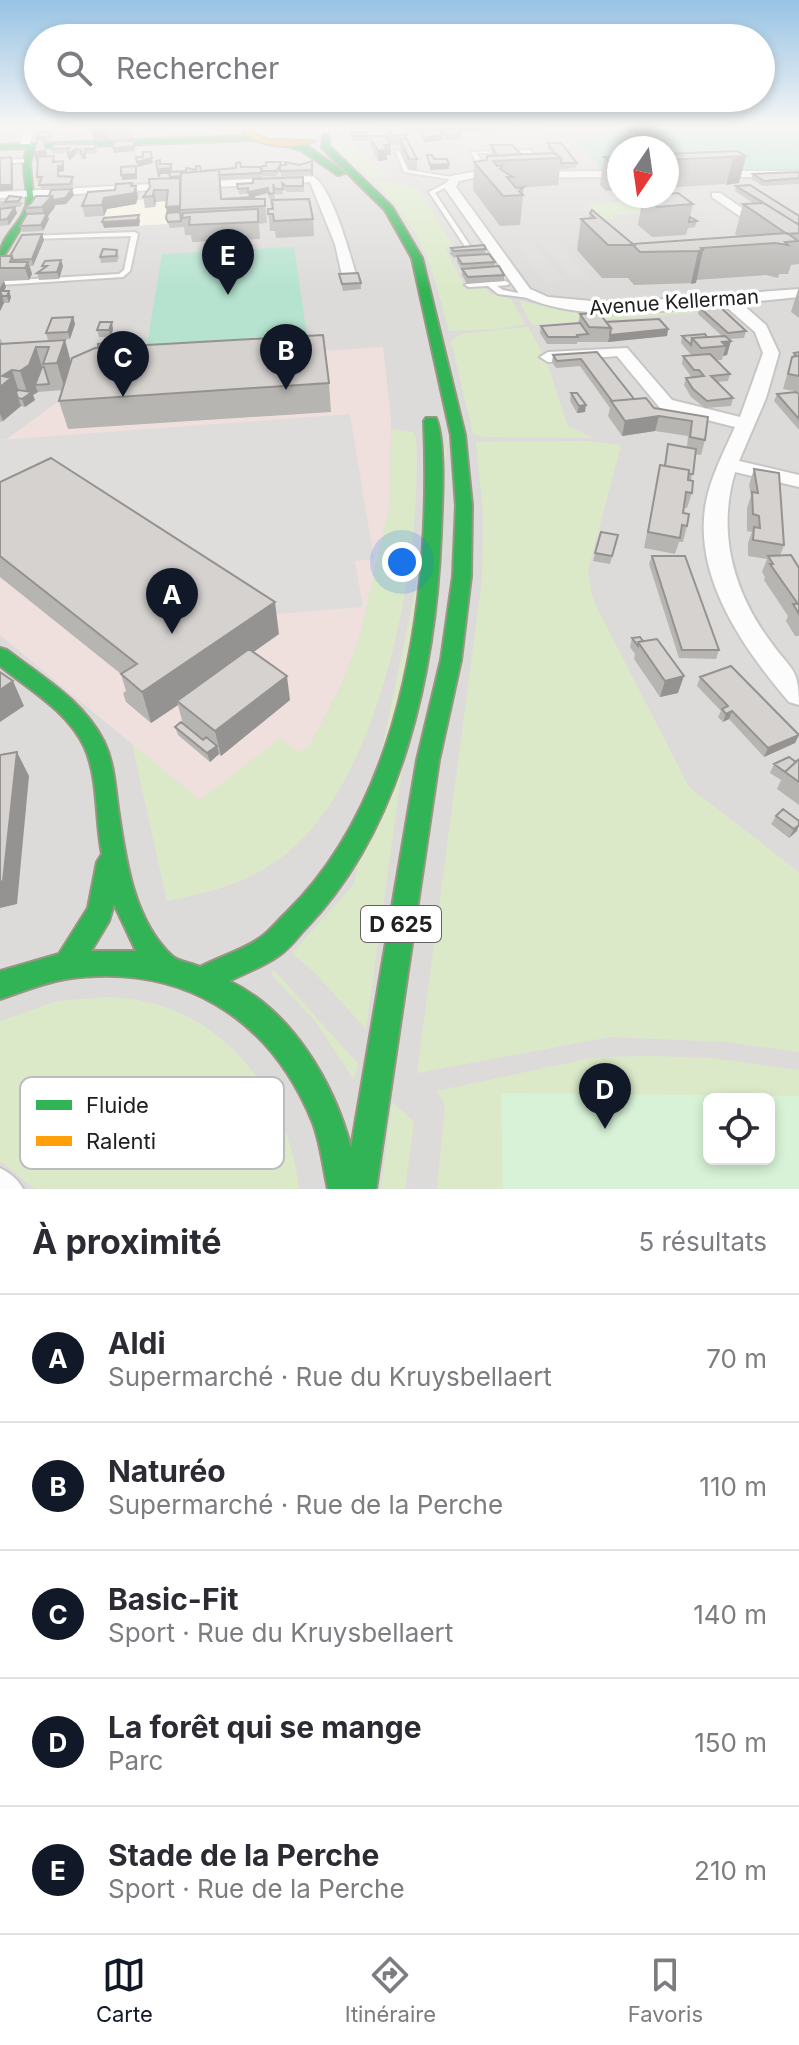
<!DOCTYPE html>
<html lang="fr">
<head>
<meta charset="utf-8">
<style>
	:root { --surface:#fff; --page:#f7f7f7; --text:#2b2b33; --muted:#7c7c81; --line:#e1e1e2; --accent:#111827 }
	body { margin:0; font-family:Inter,sans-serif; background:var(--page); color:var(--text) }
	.controls { position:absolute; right:24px; bottom:24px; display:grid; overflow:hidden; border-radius:12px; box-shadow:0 4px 12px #0003 }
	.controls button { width:72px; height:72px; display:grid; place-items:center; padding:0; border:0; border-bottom:2px solid var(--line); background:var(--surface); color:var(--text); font:40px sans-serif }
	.compass { position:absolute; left:607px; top:136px; width:72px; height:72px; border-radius:50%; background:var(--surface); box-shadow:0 4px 12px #0003; rotate:193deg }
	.you { position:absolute; left:402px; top:562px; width:28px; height:28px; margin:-20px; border:6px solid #fff; border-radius:50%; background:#1a73e8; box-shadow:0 0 0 12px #1a73e833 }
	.badge { display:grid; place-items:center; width:52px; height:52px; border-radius:50%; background:var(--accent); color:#fff; font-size:26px; font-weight:700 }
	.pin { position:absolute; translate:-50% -66px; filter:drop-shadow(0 2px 4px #0008) }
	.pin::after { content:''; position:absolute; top:42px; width:28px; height:24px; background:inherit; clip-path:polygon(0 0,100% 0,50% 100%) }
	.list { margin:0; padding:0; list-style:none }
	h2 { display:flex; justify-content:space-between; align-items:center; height:104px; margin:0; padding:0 32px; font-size:34px }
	h2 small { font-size:26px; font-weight:400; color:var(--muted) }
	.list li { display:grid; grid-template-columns:52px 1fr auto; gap:24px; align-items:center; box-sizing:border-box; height:128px; padding:0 32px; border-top:2px solid var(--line) }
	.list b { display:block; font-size:30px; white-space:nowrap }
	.list p { margin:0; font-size:26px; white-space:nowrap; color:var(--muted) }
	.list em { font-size:26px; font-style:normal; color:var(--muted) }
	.icon { flex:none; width:44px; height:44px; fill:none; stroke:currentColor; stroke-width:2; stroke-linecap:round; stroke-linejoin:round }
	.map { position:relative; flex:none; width:799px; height:1189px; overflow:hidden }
	.search { position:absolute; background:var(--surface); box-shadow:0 4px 12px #0003; left:24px; right:24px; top:24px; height:88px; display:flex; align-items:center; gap:20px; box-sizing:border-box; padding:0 28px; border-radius:44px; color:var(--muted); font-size:30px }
	.sheet { height:744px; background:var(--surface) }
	nav { display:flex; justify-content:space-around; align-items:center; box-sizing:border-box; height:112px; border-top:2px solid var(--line); background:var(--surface); font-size:22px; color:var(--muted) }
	nav a { display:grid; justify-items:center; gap:4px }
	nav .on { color:var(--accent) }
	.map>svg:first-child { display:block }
	.residential { fill:#dddbda; fill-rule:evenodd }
	.commercial { fill:#efe0de }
	.education { fill:#f7f5e4 }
	.grass { fill:#dbe9c8; fill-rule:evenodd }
	.park { fill:#d7f2d6; fill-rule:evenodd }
	.pitch { fill:#b5e3cf }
	.parking { fill:#dedddc }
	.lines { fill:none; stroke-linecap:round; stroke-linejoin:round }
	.lane-casing { stroke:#c7c6c4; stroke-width:4 }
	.street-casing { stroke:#c7c6c4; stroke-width:4 }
	.fast-casing { stroke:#969780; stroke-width:4 }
	.slow-casing { stroke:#969780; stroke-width:4 }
	.lane { fill:#fcfcfc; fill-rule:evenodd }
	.street { fill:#fcfcfc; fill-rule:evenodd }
	.fast { fill:#30b455; fill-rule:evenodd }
	.slow { fill:#ff9f0a; fill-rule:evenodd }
	.wall { fill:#b7b5b2 }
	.shaded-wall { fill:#959391 }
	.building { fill:#d5d2cf; stroke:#959391; stroke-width:2 }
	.labels { text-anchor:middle; stroke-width:7; stroke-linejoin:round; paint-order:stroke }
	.far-street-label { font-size:20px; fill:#202020; stroke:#fff }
	.shield { fill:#fff; stroke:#636363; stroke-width:2 }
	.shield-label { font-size:22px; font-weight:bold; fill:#202020 }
	.key { fill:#fff; stroke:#bcbcbc; stroke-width:2 }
	.key-label { font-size:22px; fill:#202020 }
</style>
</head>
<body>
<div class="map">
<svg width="799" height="1189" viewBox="0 0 799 1189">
	<rect width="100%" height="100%" fill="#eeebe8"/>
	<path class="residential" d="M0,125H799V1189H0ZM619,148H667V196H619ZM709,1099H769V1159H709Z"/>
	<path class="commercial" d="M383,347L391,418L390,504L359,639L343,681L311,743L299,754L280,739L200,800L0,635V440L7,439L63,398L72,367Z"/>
	<path class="education" d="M183,188L167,224L103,228L107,216L85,217L91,203L142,200L144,191Z"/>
	<path class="grass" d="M265,125H318L326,130C309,148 276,138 255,135L254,130Z
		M344,137H350L356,150L389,176L370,178L330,144Z
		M374,182H392L419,189L454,247L445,249L466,289L486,288L489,293L511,299L525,324L498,329L449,331C430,261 425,235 374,182Z
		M677,199L693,211L612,215L614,219H603L588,204Z
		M519,301L582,314L685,307L693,313L532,325Z
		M528,327L547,362L567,425L593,438L484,437L473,434L451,341L460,334Z
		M450,423L366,1029L315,973L292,953L354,884Z
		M391,429L413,432L416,438C423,556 382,787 279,859C242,885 211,892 167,901L132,744L200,800L280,738L299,753L311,743L343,682L359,638L390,504Z
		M587,441L621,445L588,570L592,595L598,610L689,787L799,872V1052L727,1042L610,1037L417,1073L482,580L483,512L476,442Z
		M274,970L358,1064L354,1080L315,1021L271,974Z
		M107,997C215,999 287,1087 299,1189H35L0,1161V1021L58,1001Z
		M654,1056L712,1058L799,1070V1189H437L445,1105L437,1091L596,1057ZM709,1099H769V1159H709Z
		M392,1102L414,1122L405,1189H381Z"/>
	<path class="park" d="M501,1093L799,1096V1189H503ZM709,1099H769V1159H709Z"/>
	<path class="pitch" d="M661,125H799V169H667V148H619V170H602L576,141L617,138L603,127Z
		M294,247L307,335L147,345L162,254Z"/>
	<path class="parking" d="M165,125H245L214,132L146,137Z
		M444,191L481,246L454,247L421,193Z
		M726,192L757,214L753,225L721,227L679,195Z
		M531,240L563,279L546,283L516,244Z
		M537,240L557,241L591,281L571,279Z
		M773,285L778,289L628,300L624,296Z
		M350,414L374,559L355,561L363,607L265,615L83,479L53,482L0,507V440Z"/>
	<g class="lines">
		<defs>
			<path id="lane" d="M395,150L399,151L408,170L458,178L455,180L404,172Z
				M530,150L543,168H539L529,153H477L488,174L485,176L482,174L471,152Z
				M28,159L26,162L0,164V160Z
				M450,181L452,184L435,193L471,247L470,248H466L429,192Z
				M135,232L138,234L130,271L123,277L0,285V281L119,274L124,270L131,236L30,239L27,237L28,236Z
				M505,281L509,283L508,285L497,286L503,290L533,296L529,298L498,294L488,286L469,287L465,285L469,283Z
				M0,1168C10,1173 18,1179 23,1189H0Z"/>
			<path id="street" d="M26,125H36L29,146L24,149L19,146Z
				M619,171V177L473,178L459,181L456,187L530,289L548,297L613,303L799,289V297L741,303L766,325L779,353L766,398L739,461L799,475V487L735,472C717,532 733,591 770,641C791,671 799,666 799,705L789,702C744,649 692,577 706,502C711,476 724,452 735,427L660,408L617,356L548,362L540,357L548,352L627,348L672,400L740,417L763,353L755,332L724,305C659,311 581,324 520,295L444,187L451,176L473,172Z
				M667,171H799V177H667Z
				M312,176C331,184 350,254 356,275L354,278L342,275L335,244L310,182L0,198V192Z
				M712,193H720L799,247V257L712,197Z"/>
			<path id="fast" d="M324,125H571L448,130Z
				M323,135H329V146L392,207L422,258L465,435L472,506L471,576L461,660L439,760L376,1189H328C323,1167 321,1144 313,1123C270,1016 180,962 65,979C43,983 21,992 0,999V971L59,954L88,908L97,862L102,854C95,820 99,780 85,748C69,712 29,689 0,666V648L7,650C42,677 84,701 104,742C114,763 115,786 118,808C125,857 133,920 172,956C178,962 192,963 200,967C219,957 243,950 260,938C270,931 278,920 287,912C408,793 431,583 424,421L426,418H436C446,443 442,504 441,532C436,670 403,829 304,930C296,939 288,950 278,956C264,966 245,973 229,981C292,1011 334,1083 351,1148L417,760L441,660L453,576L456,506L451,435L412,258L385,210L322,148ZM114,904L136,951H91L109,921Z
				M250,136L253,140L35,148L30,163L34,206L5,254L0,257C0,236 21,225 26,206C30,187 19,171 27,148L0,149V145Z
				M285,141L307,146L345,173L338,175L301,150L282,145Z"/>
			<path id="slow" d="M252,125H259L250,132L269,140L315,141C293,150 263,147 243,133Z"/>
		</defs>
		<use href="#lane" class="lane-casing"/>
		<use href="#street" class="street-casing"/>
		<use href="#fast" class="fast-casing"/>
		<use href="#slow" class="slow-casing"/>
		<use href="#lane" class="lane"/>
		<use href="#street" class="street"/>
		<use href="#fast" class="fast"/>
		<use href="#slow" class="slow"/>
	</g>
	<path class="wall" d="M130,125L133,138L94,140L91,130Z
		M619,125H635L639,127L638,132L629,133L619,127Z
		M387,126L407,135V139L417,159V170H409L400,149V145H392L387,136Z
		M443,130L461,134V139L446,140L443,135Z
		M350,132L368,136V141H352Z
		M53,136L50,141H45L47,156L64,166V171L59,172V176L74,182L72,189L74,195L66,204L55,205V207L48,216L49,219L43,231L22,232L20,226L27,214L25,208L60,190H41L40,182H38L37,177L38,162H36L34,152L37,139V137Z
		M369,136L391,155H387V160L378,161L370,146Z
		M548,143L577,163L576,168L560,169L558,185L516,188L524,187L520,225L500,226L473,190L474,162L487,160L491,156V145L521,154L550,153L547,148Z
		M96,144L97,149L96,154H86V159H82L81,155L76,154L69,161L68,153L53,154L51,149Z
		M667,154L746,156L739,183L667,188Z
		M604,157H619V190L606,191L600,185Z
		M312,161V178L311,175L281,176L280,171L276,176H262V173V178L220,180L222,199H265L267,223L259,224L260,239L192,242L191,235H185L184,227L170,228L166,218L167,201L156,202L155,207L145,208L143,197L170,178V174H161L160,164L172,172L201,171L241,167H261L262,166L299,165Z
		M799,172V184L763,186L751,179L753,174Z
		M303,177L304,192H287L283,189V194L276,195L274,190L275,199H269L268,193L239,194L237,184Z
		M132,183L133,186H136L138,197L136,204L107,209L104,216L85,217L82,206Z
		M736,186L799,216V264L791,265L788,274H779L778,278L766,275L696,280V283L634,285L628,278H602L577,250L581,219H589L590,213L632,244L739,237L735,234L743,204L753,203L735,191Z
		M9,196L23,203L20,207H15L17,213L9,225L0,226V201H6Z
		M643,196H667L693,204L690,217L697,221L695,227L688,228L686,235L652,237L638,225Z
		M270,199L313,219L314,236L276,238L275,231H270L268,209H271Z
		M42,234L44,240L33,266H30L32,274L29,280L4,281L6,287L4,291L11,297L9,303H4L0,311V256H10Z
		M451,248L486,249L485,254L495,262L494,267L504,275V281L467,284L462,275V270L457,262V257L454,258L450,254Z
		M117,250L119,257L117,262L101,263L100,257Z
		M61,260L63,266L59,279L39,280L37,273L43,269L42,266Z
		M339,274L361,283V289L343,291Z
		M799,287V318L791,312Z
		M699,307L746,331L744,338L729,339L727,355L723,356L722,360H716L730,374L728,381L717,382L733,398L731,406L705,408L691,397L684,385L686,378H692L682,364L683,356H692L681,343L682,336L708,337L722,336L698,314Z
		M580,314L606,322L668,329L667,336L608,342H577V344H547L540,333L541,326L578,324Z
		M73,317L75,324L70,339L48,340L46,333Z
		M113,329L111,337H99L97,330Z
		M0,338L3,344L65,340L71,362L109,343L110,347L329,383L331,412L68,429L59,401L63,390L38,392L33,395L35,400L25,407L21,406L3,421L0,422Z
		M597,352L634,399L654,408L708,417L705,440L701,455L695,454L691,481L692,493L687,508H684L683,513L687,526L683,542H679L675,554L644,548L657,481L660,465L664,466L668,444L687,447L688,436L655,431L622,436L608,416L610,408L580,366L556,368L552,362L553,355Z
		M799,352V392L783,389L792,357L794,353Z
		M571,393L585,412L577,413L570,401Z
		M777,394H799V430L774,401Z
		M754,469L784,545L780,556L799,568V636H795L786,621L788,616L764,580L765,577L762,572L767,559L748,556V543L752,532L747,531V508L751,496L749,485Z
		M0,482L279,634L253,652L290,700L221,756L219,754L210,762L178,735L175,727L183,724L178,705L151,723L126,702L123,693L126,691L121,674L0,577Z
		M601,532L618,535L610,564L593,561Z
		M652,556L719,650L716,659L679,658L649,564Z
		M632,638L643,641L678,693L660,697L634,659L635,654L630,647Z
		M700,677L799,735L795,743L764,757L729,719L723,722L718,717L721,711L697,686Z
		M799,759V805L777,789L781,780L770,773L774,764L796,762Z
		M776,816L797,831L789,838L771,824Z"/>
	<path class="shaded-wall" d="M639,127L638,132L629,133V128Z
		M106,129L108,139L94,140L91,130Z
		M442,135V140L424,143V138Z
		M44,139L48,161L36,162L34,152Z
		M135,141L136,146L134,151L114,153L113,148Z
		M384,145H390L391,155H387V160L378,161V151Z
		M75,149L76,154L69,161L68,155Z
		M85,149L86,159H82L81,154Z
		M746,156L739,183L726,185L733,158Z
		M11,157L13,162V190L0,191V185Z
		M152,158L153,163L138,167L137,162Z
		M63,161L64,171L59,172L60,181L58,166Z
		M171,164L172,174H161L158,179V173L160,169Z
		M449,164V169L430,170V165Z
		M136,166L137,179L122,180L121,175Z
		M132,183L134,193L136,186L138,197L136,204L107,209L104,216L102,205L104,198L131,186Z
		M268,188V193L249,198L248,192Z
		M72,189L74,195L66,204L55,205V207L48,216L49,219L43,231L41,225L45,218L42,207L52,196Z
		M154,190L156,202L155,207L153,196Z
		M181,206L180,210L181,218L168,219L166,207Z
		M15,207L17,213L9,225L7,219Z
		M139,215L140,221L139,226L104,228L102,222Z
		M42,234L44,240L33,266L32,259Z
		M703,250L696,283L691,284L698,251Z
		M61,260L63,266L59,279L57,272Z
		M28,262L32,274L29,280L25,268Z
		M4,281L6,287L2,295L4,303L0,311V288Z
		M9,291L11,297L9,303L7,296Z
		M73,317L75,324L70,339L68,332Z
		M112,322L113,329L111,337L109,330Z
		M668,329L667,336L608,342L610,335Z
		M65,340L72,367L65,390L57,363Z
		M731,341L727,355L723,356L726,346L722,342Z
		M36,347L44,374L35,385L38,392L33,395L35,400L25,407L22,399L28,395L20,371Z
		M12,370L21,398H18L21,406L3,421L0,414V387L2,376Z
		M586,405L585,412L577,413L579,406Z
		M659,416L655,431L622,436L625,421Z
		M275,602L279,634L180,704L177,701L178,705L151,723L142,692Z
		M287,676L290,700L221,756L215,731Z
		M684,676L678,693L660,697L665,681Z
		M13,681L24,706L0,722V690Z
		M732,711L729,719L723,722L726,714Z
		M799,735L795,743L764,757L768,748Z
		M217,746L219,754L210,762L207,753Z
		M17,752L29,776L17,904L0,908V882Z
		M799,825L797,831L789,838L794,829Z"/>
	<path class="building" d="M106,125V128L107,125H130L131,128L91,130L94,126Z
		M624,125H635L639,127L629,128Z
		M387,126H402L407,135H392Z
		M458,129L461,134L446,135L443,130Z
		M440,130L442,135L424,138L420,131Z
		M52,131L49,136L37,137L38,133Z
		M350,132H366L368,136H352Z
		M369,136H387L390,145H384L387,150L378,151Z
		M406,138L417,159H409L400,139Z
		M37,139H44L45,151L34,152Z
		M115,141H135L133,146L113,148Z
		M548,143H561L577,163H561V158L555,153Z
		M54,144H96L94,149H85V154H81V150L75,149L68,155L69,148L51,149Z
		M491,145H512L521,154L497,156Z
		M737,151L746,156L667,160V154Z
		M143,152H151L152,158L137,162L136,157H143Z
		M555,153L561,158L493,161L497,166L503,165L500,169L513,177H507L516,188L524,187L519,191L523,195L503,196L474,162L487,160V156Z
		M427,155H432L434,159H447L449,164L430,165Z
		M54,156L53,162L63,161V166H58V176L73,177L70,184L39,185L42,177H37L38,157Z
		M11,157L12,185H0V158Z
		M604,157H619V162L611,163Z
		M160,160V164H171V168L160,169L158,173L156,161Z
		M312,161V173L310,170L280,171V166L276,171H262V166H266V162H281L280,165H286L285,162L299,165Z
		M240,162L241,167H261V173L219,175V170L181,173V176L170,177L169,172L186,171V168L196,170V166H200L201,171L236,168V163Z
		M136,166V174L121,175V167Z
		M219,170L221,199H265V206L180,210L181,173Z
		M799,172V178L764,181L753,174Z
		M303,177V186H286L282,183L283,189H275L273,184L274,193L269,194L268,188L248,192V188L238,189L237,184L253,183V179Z
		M180,178V206L166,207L168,190H154L153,196L143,197L150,187L149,179Z
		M132,183L131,186H136L134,193L104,198L102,205L82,206L88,192L115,190L116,184Z
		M750,185L799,216V223H796L736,186Z
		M72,189L65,198L53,200L52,196H49L51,190Z
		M678,193L693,204L657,207L645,196H667V194Z
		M9,196L21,197L19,201L5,202Z
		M36,196H52L42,207L25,208L31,203Z
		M254,197V199H222Z
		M309,199L313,219L274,221L273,214H268V209H273L272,200Z
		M764,203L799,225V233L787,234L743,204Z
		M15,207L7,219L0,220V209Z
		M258,209V222L189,225L190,217L182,218L183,213Z
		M592,210L634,245H608L581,219L595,218L590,213Z
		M180,212L181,221L168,222L166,218L167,213Z
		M47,213L41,225L20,226L27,214Z
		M139,215L137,220L102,222L104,218Z
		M690,217L697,221L689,222Z
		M787,233L798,241L785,242L788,245L775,243L701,248L703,250L698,251L640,252L632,244Z
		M42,234L32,259L13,260L12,256H10L22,235Z
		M484,245L486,249L454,251L451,248Z
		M103,249L117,250L116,256L100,257Z
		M489,254L495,262L462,264L457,256Z
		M0,256H12L10,262H28L25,268H0Z
		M61,260L57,272L37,273L47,266H42L45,261Z
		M499,266L504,275L468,277L462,269Z
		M358,273L361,283L342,284L339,274Z
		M0,291H9L7,296H2Z
		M718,305L746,331L728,333L699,307Z
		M599,313L611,328L589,327L580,314Z
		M73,317L68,332L46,333L52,318Z
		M659,319L668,329L610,335L611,328L606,322Z
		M100,322H112L109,330H97Z
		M580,323L588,334L577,335L578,337H548L541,326Z
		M705,334L707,337L692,338L691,345L682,336Z
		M323,335L329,383L59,401L72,358L95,348Z
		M725,336L731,341L722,342L726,346L701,348L692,338Z
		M65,340L57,363L43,364L49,347H36L29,365L20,371L12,370L2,376L11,378L0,387V344Z
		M109,343L108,347H98V344Z
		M597,352L634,399L612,401L581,359L557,361L553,355Z
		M799,352V376L788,374L792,357L797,356L794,353Z
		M710,354L730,374L711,376L733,398L707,401L693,389L686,378L704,376L699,370H694L683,356Z
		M42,367H44L49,384L35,385Z
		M18,390L32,392L22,399L18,398L16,392Z
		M796,392L799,394V419L777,394Z
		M571,393H577L586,405L579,406Z
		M646,398L654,408L708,417L705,440L690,437L692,421L659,416L625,421L611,401Z
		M668,444L696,449L693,474H689V470L665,466Z
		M51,458L275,602L142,692L121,674L137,664L0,556V482Z
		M660,465L689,470L688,480L693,481L692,493L686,492L683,513L689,514L687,526L682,525L680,538L648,532Z
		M754,469L779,473L784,545L753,540L754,527L760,528L759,516L753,514L752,492L758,493Z
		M601,532L618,535L612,556L595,553Z
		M791,555L799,568V614L793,604H798L770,564H773L768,556Z
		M652,556H685L719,650H682Z
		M640,637L643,641L638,642V646L632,638Z
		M657,639L684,676L665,681L638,642Z
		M249,649L287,676L215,731L177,701Z
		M731,666L799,735L768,748L732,711L726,714L722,709L728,706L700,677Z
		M0,672L13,681L0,690Z
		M181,722L203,740L206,737L217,746L207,753L175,727Z
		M17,752L3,881L0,882V755Z
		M789,757L796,762L785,772L774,764Z
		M799,759V782L785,772Z
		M783,809L799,821V825L794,829L776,816Z"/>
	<linearGradient id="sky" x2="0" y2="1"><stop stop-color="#97c3e5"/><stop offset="0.43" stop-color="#f7f6f5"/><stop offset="1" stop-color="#f7f6f5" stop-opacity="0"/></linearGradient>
	<rect width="799" height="291" fill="url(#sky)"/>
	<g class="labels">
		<g class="far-street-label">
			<text transform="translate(674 302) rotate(-4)" y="7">Avenue Kellerman</text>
		</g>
		<rect class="shield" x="361" y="906" width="80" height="36" rx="6"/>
		<g class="shield-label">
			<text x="401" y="932">D 625</text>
		</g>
	</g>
	<rect x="20" y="1077" width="264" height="92" rx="12" class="key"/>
	<rect x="36" y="1100" width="36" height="10" fill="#30b455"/>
	<rect x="36" y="1136" width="36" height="10" fill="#ff9f0a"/>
	<g class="key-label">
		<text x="86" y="1113">Fluide</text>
		<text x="86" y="1149">Ralenti</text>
	</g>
</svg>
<div class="controls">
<button><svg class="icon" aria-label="locate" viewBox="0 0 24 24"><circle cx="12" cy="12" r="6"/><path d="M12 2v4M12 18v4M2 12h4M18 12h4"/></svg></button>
</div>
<svg class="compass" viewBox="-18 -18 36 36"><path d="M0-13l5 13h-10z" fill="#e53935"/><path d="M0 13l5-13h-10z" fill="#7c7c81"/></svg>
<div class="you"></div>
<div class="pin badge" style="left:172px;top:634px">A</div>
<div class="pin badge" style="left:286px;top:390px">B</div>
<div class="pin badge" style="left:123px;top:397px">C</div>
<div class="pin badge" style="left:605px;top:1129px">D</div>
<div class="pin badge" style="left:228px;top:295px">E</div>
<div class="search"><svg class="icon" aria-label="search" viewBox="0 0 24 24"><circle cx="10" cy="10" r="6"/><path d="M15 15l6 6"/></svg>Rechercher</div>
</div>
<section class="sheet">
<h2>À proximité<small>5 résultats</small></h2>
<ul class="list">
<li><span class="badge">A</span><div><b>Aldi</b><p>Supermarché · Rue du Kruysbellaert</p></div><em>70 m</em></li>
<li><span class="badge">B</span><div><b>Naturéo</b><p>Supermarché · Rue de la Perche</p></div><em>110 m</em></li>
<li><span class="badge">C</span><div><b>Basic-Fit</b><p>Sport · Rue du Kruysbellaert</p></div><em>140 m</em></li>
<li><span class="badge">D</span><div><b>La forêt qui se mange</b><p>Parc</p></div><em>150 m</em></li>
<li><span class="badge">E</span><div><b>Stade de la Perche</b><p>Sport · Rue de la Perche</p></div><em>210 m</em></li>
</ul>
</section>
<nav>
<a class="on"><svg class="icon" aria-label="map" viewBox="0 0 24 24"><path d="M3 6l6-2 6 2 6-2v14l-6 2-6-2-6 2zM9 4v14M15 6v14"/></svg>Carte</a>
<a><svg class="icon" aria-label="directions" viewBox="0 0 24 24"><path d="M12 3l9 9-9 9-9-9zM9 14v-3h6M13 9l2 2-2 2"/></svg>Itinéraire</a>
<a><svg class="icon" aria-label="saved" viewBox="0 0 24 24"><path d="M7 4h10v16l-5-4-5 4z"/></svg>Favoris</a>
</nav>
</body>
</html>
